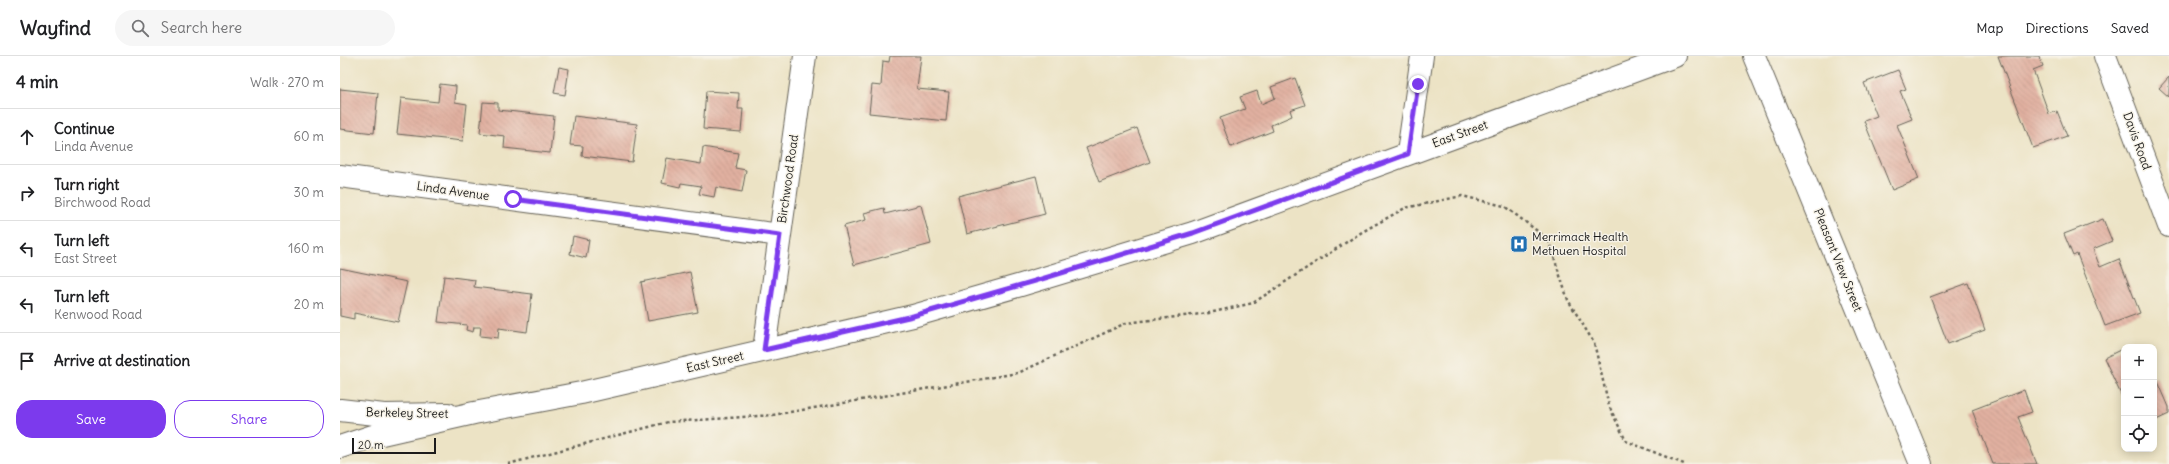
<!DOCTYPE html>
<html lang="en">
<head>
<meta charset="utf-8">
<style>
	:root { --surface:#fff; --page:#f6f6f6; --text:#202124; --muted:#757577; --line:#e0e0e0; --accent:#7c3aed }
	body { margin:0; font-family:Delius,sans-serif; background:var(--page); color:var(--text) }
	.controls { position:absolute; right:12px; bottom:12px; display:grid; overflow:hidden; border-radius:8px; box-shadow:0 2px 10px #0003 }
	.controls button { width:36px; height:36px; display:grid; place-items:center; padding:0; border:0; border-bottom:1px solid var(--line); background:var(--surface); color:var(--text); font:20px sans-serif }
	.scale { position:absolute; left:12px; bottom:10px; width:84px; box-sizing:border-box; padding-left:4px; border:2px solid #1c1c1c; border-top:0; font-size:11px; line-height:14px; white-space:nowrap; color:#1c1c1c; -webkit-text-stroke:3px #f7f3e8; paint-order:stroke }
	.stop { position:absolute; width:12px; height:12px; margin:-9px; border:3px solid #7c3aed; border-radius:50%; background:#fff }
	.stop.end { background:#7c3aed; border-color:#fff; box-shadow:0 1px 4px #0008 }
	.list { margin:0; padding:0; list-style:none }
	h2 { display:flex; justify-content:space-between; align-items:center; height:52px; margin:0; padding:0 16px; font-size:17px }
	h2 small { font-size:13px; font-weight:400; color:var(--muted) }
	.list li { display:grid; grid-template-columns:26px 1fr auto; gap:12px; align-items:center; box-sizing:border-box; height:56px; padding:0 16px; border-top:1px solid var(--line) }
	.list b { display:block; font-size:15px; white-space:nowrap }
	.list p { margin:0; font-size:13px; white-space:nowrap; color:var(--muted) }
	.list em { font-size:13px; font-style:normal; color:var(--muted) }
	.actions { display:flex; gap:8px; padding:12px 16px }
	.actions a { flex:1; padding:9px 0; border:1px solid var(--accent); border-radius:16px; text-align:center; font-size:14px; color:var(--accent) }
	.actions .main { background:var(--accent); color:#fff }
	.icon { flex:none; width:22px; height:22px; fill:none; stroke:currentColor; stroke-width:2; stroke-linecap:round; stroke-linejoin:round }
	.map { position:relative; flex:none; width:1829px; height:408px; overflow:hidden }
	header { display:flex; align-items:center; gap:24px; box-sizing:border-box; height:56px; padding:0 20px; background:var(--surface); border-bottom:1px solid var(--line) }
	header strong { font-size:19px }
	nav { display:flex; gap:22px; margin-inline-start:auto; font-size:14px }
	.search { width:280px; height:36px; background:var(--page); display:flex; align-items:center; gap:10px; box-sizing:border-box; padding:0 14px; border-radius:22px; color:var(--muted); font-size:15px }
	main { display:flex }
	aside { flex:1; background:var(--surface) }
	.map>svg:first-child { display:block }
	.building { fill:url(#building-back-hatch) }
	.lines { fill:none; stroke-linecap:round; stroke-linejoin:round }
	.minor-casing { stroke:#656257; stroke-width:24 }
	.major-casing { stroke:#656257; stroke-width:24 }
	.path { stroke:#656257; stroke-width:2.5; stroke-dasharray:3 3; stroke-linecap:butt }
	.minor { stroke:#fff; stroke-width:22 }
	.major { stroke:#fff; stroke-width:22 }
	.route { stroke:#7c3aed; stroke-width:5 }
	.labels { text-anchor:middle; stroke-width:3; stroke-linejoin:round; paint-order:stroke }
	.street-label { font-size:12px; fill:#1c1c1c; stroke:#f7f3e8 }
	.poi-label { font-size:12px; fill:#1c1c1c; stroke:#f7f3e8; text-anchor:start }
</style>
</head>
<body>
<header>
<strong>Wayfind</strong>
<div class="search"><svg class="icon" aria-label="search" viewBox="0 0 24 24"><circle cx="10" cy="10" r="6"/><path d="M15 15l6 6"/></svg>Search here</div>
<nav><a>Map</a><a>Directions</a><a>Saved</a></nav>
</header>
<main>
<aside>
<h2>4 min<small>Walk · 270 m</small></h2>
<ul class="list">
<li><svg class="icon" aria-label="ahead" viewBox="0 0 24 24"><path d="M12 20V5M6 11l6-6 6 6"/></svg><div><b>Continue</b><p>Linda Avenue</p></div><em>60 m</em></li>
<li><svg class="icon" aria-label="right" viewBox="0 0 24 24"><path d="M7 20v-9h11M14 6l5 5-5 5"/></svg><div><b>Turn right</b><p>Birchwood Road</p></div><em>30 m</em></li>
<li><svg class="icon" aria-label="left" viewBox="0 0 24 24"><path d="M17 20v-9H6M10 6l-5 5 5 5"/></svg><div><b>Turn left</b><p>East Street</p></div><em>160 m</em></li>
<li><svg class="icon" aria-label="left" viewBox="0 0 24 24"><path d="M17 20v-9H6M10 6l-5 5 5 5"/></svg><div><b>Turn left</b><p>Kenwood Road</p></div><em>20 m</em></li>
<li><svg class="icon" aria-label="arrive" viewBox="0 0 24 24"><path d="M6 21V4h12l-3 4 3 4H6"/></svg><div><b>Arrive at destination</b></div></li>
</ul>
<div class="actions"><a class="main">Save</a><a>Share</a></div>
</aside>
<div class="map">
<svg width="1829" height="408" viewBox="0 0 1829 408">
	<defs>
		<pattern id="building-back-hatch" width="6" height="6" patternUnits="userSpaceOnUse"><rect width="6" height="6" fill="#e1b0a0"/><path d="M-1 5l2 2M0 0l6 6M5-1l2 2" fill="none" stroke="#c09789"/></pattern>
	</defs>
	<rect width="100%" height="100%" fill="#f7f3e8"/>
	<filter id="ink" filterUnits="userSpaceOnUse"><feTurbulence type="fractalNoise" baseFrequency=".025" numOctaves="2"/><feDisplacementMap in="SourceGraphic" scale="8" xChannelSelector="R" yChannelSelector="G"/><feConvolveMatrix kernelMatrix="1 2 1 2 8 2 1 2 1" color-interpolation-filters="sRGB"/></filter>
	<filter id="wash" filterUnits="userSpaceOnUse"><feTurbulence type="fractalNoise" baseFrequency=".012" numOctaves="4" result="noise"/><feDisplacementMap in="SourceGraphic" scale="16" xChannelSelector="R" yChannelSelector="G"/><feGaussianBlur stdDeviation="0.9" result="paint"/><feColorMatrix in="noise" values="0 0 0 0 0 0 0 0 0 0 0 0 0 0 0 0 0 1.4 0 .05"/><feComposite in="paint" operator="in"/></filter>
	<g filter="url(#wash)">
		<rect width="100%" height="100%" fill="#ece3c5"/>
		<g id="blocks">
			<path class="building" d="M550,0H581L577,33L609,36L606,65L529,57L532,29L541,30L543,5L549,6Z
				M1658,0H1699L1703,10L1693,14L1709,58L1717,55L1727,80L1693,92Z
				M219,11L229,13L225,39L214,37Z
				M1558,14L1566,33L1560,35L1572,63L1557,69L1579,123L1552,134L1524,65L1537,60L1524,27Z
				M1829,21V41L1819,32Z
				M955,22L965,49L950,54L952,60L931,69L933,75L891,91L880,62L905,53L900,41L917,35L921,48L935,42L931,31Z
				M100,28L116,30L115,46L127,48L123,85L57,78L61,42L98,46Z
				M0,33L38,37L34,77L0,73Z
				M366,35L399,37L398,53H403L401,76L363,73Z
				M143,46L158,47V54L214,60L210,97L164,92L165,80L140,77Z
				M234,60L297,68L292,106L242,100L243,90L230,89Z
				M797,72L810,106L759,126L746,92Z
				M363,91L398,97L395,112L406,114L402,136L376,131L374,141L359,138L361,130L341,127L340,131L322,127L327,102L361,108Z
				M696,120L705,158L627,178L618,140Z
				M581,149L591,188L514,209L504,170L526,164L524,157L544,152L545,158Z
				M1763,163L1772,185L1753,193L1760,211L1779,203L1800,257L1765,270L1737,198L1733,200L1724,178Z
				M233,180L249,184L246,202L230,198Z
				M0,212L67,226L58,266L14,257V263L0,260Z
				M350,216L358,256L308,265L301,226Z
				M104,220L135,224L134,231L192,238L187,276L159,272L158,282L140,280L141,271H134L133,276L126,274L127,269L98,266Z
				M1628,227L1645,274L1608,288L1590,241Z
				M1784,292V345L1764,302Z
				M1816,321L1829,351V358L1814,365V322Z
				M1684,334L1692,356L1678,361L1697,408H1653L1632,354Z"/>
		</g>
	</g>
	<g filter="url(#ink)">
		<use href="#blocks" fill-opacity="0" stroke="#656257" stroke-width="1"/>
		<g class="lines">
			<defs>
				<path id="minor" d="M1414,0L1581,408
					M1765,0L1829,170
					M1068,97L1082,0
					M0,120L440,179
					M424,294L465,0
					M0,354L44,359L108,358"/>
				<path id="major" d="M0,391L33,380L134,357L241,337L573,260L681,229L853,177L1335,0"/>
			</defs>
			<use href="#minor" class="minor-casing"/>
			<use href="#major" class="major-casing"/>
			<path class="path" d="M168,408L328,366L433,359L678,317L786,267L869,257L913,247L1022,176L1065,152L1122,140L1164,150L1208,183L1228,244L1254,287L1269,350L1286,385L1344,408"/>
			<use href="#minor" class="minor"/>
			<use href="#major" class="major"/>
		</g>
	</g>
	<g class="lines" filter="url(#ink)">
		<path class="route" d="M173,143L440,179L424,294L573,260L695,225L853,177L1068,98L1078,28"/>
	</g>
	<defs>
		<symbol id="hospital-square" viewBox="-11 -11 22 22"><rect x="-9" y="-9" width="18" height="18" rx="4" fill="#1f6fb2" stroke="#f7f3e8"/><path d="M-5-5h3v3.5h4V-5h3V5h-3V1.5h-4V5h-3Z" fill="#fff"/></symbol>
	</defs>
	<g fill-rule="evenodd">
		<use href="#hospital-square" x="1169" y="178" width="20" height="20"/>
	</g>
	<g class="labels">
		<g class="street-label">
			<text transform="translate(1120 78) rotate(-20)" y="4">East Street</text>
			<text transform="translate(1797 85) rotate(70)" y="4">Davis Road</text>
			<text transform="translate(448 123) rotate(-82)" y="4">Birchwood Road</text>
			<text transform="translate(113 135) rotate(8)" y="4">Linda Avenue</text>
			<text transform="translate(1498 204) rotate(68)" y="4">Pleasant View Street</text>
			<text transform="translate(375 306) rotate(-13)" y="4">East Street</text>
			<text transform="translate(67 357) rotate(1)" y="4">Berkeley Street</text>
		</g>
		<g class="poi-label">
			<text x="1192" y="185">Merrimack Health<tspan x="1192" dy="14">Methuen Hospital</tspan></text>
		</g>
	</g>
</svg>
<div class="controls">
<button>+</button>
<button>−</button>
<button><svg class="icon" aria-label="locate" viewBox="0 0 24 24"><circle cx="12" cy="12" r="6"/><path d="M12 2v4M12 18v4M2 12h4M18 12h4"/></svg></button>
</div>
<div class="scale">20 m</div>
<div class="stop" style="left:173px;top:143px"></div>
<div class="stop end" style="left:1078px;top:28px"></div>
</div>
</main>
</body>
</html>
